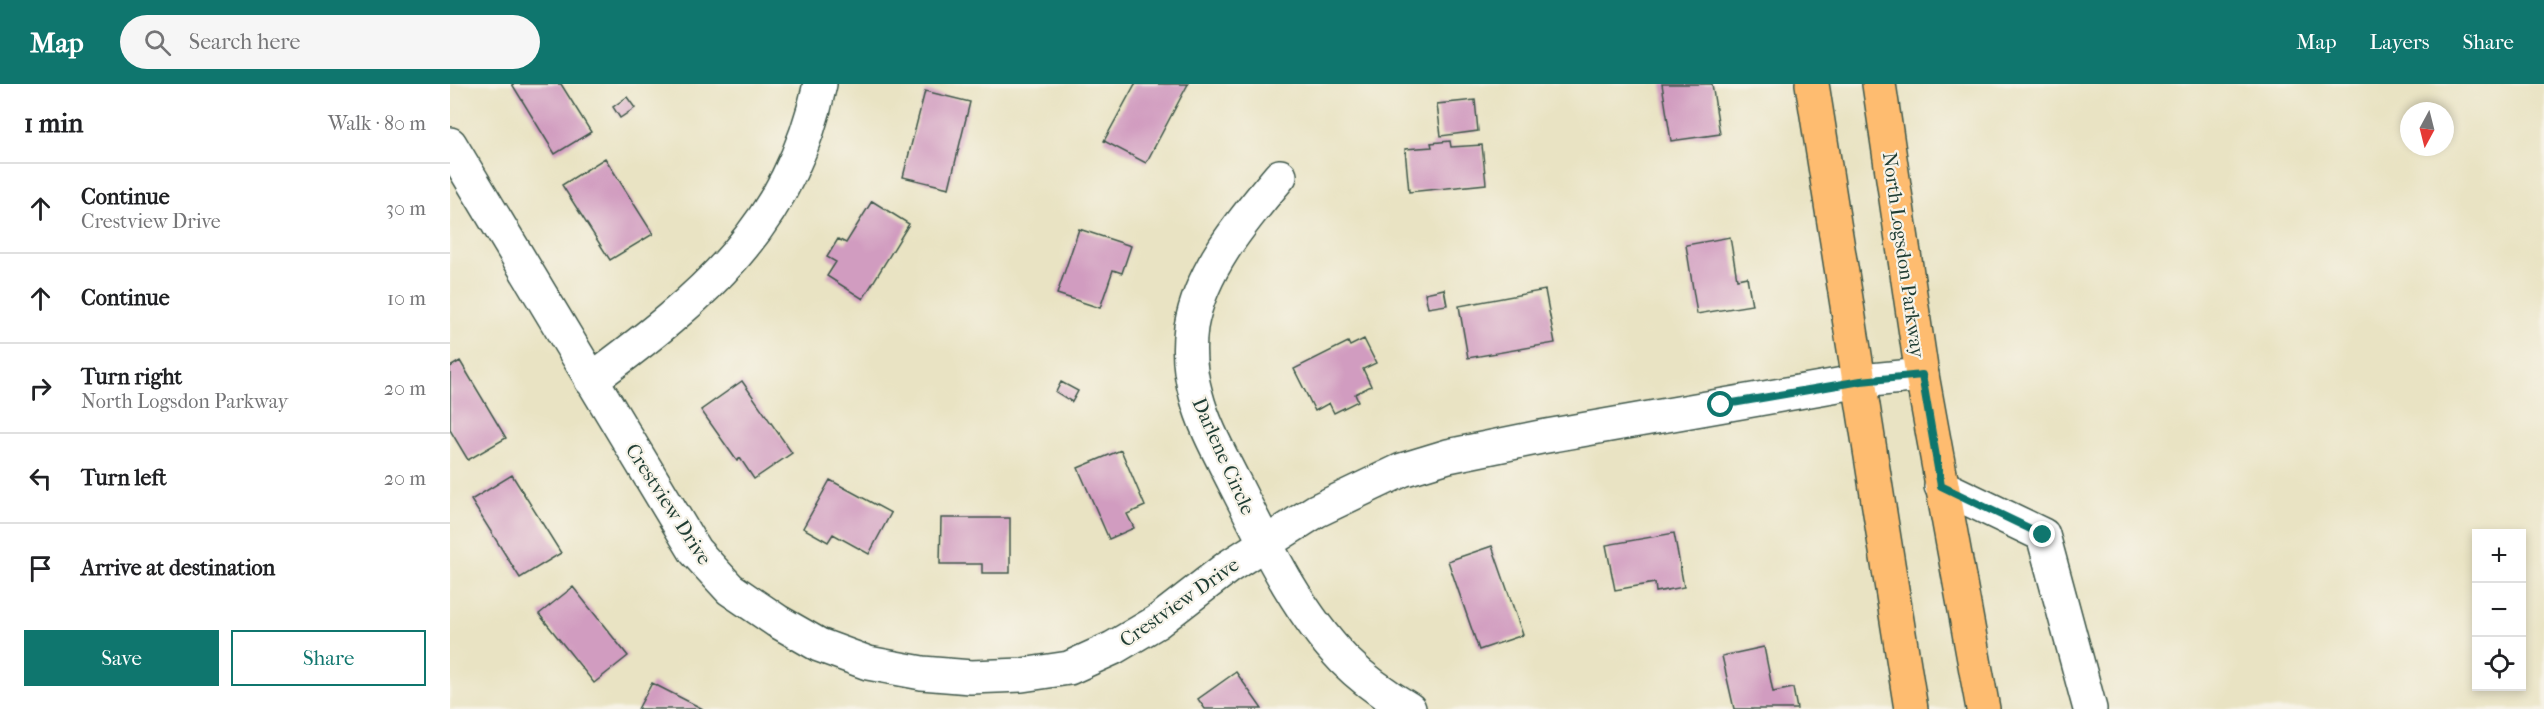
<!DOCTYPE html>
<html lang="en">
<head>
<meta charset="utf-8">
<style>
	:root { --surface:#fff; --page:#f6f6f6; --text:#202124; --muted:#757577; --line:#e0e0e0; --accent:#0f766e }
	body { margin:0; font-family:"IM FELL French Canon",serif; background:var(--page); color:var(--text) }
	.controls { position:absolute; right:18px; bottom:18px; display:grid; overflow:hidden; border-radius:0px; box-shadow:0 3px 9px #0003 }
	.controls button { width:54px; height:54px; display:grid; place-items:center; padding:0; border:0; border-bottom:2px solid var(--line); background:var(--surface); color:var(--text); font:30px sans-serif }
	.compass { position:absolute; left:1950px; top:18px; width:54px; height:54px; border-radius:50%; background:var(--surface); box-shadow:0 3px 9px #0003; rotate:187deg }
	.stop { position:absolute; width:18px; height:18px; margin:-14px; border:4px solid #0f766e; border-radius:50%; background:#fff }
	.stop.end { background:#0f766e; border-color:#fff; box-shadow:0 2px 6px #0008 }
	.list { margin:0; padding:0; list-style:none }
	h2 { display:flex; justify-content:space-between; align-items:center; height:78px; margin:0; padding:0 24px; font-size:26px }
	h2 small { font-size:20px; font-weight:400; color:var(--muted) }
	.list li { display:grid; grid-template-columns:39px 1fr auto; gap:18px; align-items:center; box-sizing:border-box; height:90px; padding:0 24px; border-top:2px solid var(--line) }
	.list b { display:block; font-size:22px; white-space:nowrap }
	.list p { margin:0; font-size:20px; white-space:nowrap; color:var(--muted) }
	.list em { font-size:20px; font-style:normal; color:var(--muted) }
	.actions { display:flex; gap:12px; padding:18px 24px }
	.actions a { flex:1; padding:14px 0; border:2px solid var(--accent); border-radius:0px; text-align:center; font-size:21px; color:var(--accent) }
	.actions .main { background:var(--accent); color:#fff }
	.icon { flex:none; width:33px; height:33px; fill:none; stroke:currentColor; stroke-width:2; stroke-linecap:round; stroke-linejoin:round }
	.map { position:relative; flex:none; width:2094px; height:625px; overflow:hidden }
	header { display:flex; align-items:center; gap:36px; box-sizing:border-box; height:84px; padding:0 30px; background:var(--accent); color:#fff }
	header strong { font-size:28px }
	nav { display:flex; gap:33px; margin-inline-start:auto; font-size:21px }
	.search { width:420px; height:54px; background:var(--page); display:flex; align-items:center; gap:15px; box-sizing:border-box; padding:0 21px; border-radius:33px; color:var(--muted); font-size:22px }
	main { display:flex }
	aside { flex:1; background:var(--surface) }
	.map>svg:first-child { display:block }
	.building { fill:#d19cc0 }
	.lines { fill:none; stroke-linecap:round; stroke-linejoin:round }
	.minor-casing { stroke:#3d5649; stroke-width:36 }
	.major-casing { stroke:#3d5649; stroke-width:36 }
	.minor { stroke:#fff; stroke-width:33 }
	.major { stroke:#febc70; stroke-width:33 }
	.route { stroke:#0f766e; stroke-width:8 }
	.labels { text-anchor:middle; stroke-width:4.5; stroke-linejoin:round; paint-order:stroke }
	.street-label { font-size:20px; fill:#1f3d34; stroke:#f7f3e8 }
</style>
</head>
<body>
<header>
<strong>Map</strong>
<div class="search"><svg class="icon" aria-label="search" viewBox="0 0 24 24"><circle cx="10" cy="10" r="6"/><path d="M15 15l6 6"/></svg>Search here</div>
<nav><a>Map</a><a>Layers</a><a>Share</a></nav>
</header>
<main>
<aside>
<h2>1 min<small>Walk · 80 m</small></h2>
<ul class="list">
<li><svg class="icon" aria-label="ahead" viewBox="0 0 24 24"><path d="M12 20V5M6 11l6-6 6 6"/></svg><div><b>Continue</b><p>Crestview Drive</p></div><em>30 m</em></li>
<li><svg class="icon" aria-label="ahead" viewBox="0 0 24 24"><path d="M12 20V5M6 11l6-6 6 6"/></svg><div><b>Continue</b></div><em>10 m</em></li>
<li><svg class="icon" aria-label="right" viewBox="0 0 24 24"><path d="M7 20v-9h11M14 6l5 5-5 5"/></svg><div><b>Turn right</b><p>North Logsdon Parkway</p></div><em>20 m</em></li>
<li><svg class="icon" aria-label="left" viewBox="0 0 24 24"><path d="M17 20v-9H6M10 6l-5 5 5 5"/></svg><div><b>Turn left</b></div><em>20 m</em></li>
<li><svg class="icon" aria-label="arrive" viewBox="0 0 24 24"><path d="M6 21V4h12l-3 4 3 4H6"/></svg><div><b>Arrive at destination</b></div></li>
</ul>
<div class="actions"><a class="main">Save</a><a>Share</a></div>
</aside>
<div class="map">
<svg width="2094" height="625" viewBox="0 0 2094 625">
	<rect width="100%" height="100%" fill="#f7f3e8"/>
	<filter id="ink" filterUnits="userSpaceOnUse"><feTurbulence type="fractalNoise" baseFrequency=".0167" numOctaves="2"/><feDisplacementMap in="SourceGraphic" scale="12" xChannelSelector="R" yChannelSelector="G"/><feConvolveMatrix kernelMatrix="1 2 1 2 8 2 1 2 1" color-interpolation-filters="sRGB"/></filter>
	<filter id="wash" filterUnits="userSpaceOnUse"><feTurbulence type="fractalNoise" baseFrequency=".008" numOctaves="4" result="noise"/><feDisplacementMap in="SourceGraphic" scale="24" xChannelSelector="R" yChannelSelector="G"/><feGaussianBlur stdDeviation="1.35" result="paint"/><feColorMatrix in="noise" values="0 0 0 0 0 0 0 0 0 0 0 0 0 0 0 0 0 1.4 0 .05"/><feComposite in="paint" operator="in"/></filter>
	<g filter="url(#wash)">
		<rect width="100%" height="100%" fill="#e9e3c3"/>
		<g id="blocks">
			<path class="building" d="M62,0H111L141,48L105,70Z
				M685,0H738L696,79L654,57Z
				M1212,0H1262L1270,50L1221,57Z
				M475,7L520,18L499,104L453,93Z
				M177,13L185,24L170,34L163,23Z
				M1025,16L1028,47L991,52L987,20Z
				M1000,57L1001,63L1032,61L1036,100L959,108L955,65L982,63L981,59Z
				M155,74L203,150L160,176L112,101Z
				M422,117L459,140L413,215L377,192L386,178L377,173L388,155L396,159Z
				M629,145L681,162L672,189L663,186L650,224L607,210Z
				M1280,153L1287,195L1297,193L1302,221L1247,230L1236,161Z
				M994,205L997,221L978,224L975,209Z
				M1095,206L1105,259L1018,274L1009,222Z
				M914,255L926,279L913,285L921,302L905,310L908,317L884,329L879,319L865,327L844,285L898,258L900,262Z
				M10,277L56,354L18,376L0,346V283Z
				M292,297L342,369L304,395L290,374L287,377L251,326Z
				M611,298L628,307L622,318L606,308Z
				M671,366L695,422L677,430L684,444L659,455L628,384Z
				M62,391L111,469L70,494L21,416Z
				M380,396L441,429L419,470L383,450L378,458L353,444Z
				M491,434H560V489H532V480H490Z
				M1224,449L1234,503L1206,508L1205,499L1165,506L1156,461Z
				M1042,462L1073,551L1029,566L998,477Z
				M123,503L178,572L144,599L89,530Z
				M1314,563L1323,608L1343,604L1347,625H1284L1272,572Z
				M786,588L812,625H755L748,615Z
				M202,599L253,625H188Z"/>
		</g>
	</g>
	<g filter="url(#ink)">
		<use href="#blocks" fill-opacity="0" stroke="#3d5649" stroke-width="1.5"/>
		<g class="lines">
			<defs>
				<path id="minor" d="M0,60L245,467L280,505L327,537L369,561L418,579L472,589L521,593L572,591L619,584L663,564L707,538L778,483L866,427L952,386L998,372L1091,353L1411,297L1472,291
					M830,92C793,136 751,185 741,243C738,265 740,290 746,311C754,342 770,370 784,398C815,459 846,526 894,576C913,595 935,611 959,625
					M141,296C252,214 340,142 370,0
					M1491,402L1593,451L1640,625"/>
				<path id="major" d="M1362,0L1461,625
					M1429,0L1472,291L1533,625"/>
			</defs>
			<use href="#minor" class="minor-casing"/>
			<use href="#major" class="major-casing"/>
			<use href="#minor" class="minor"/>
			<use href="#major" class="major"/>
		</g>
	</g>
	<g class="lines" filter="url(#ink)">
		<path class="route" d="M1271,321L1411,297L1472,291L1491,402L1593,451"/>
	</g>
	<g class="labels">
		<g class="street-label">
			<text transform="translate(1454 171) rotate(82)" y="7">North Logsdon Parkway</text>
			<text transform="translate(774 372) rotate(66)" y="7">Darlene Circle</text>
			<text transform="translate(219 420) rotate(57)" y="7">Crestview Drive</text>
			<text transform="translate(729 518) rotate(-35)" y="7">Crestview Drive</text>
		</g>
	</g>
</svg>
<div class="controls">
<button>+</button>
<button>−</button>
<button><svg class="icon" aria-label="locate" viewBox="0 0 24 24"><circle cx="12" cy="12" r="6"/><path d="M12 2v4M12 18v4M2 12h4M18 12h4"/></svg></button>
</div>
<svg class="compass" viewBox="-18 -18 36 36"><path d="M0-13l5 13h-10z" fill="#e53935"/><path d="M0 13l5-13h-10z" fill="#757577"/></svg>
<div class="stop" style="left:1271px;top:321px"></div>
<div class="stop end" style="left:1593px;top:451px"></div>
</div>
</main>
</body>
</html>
